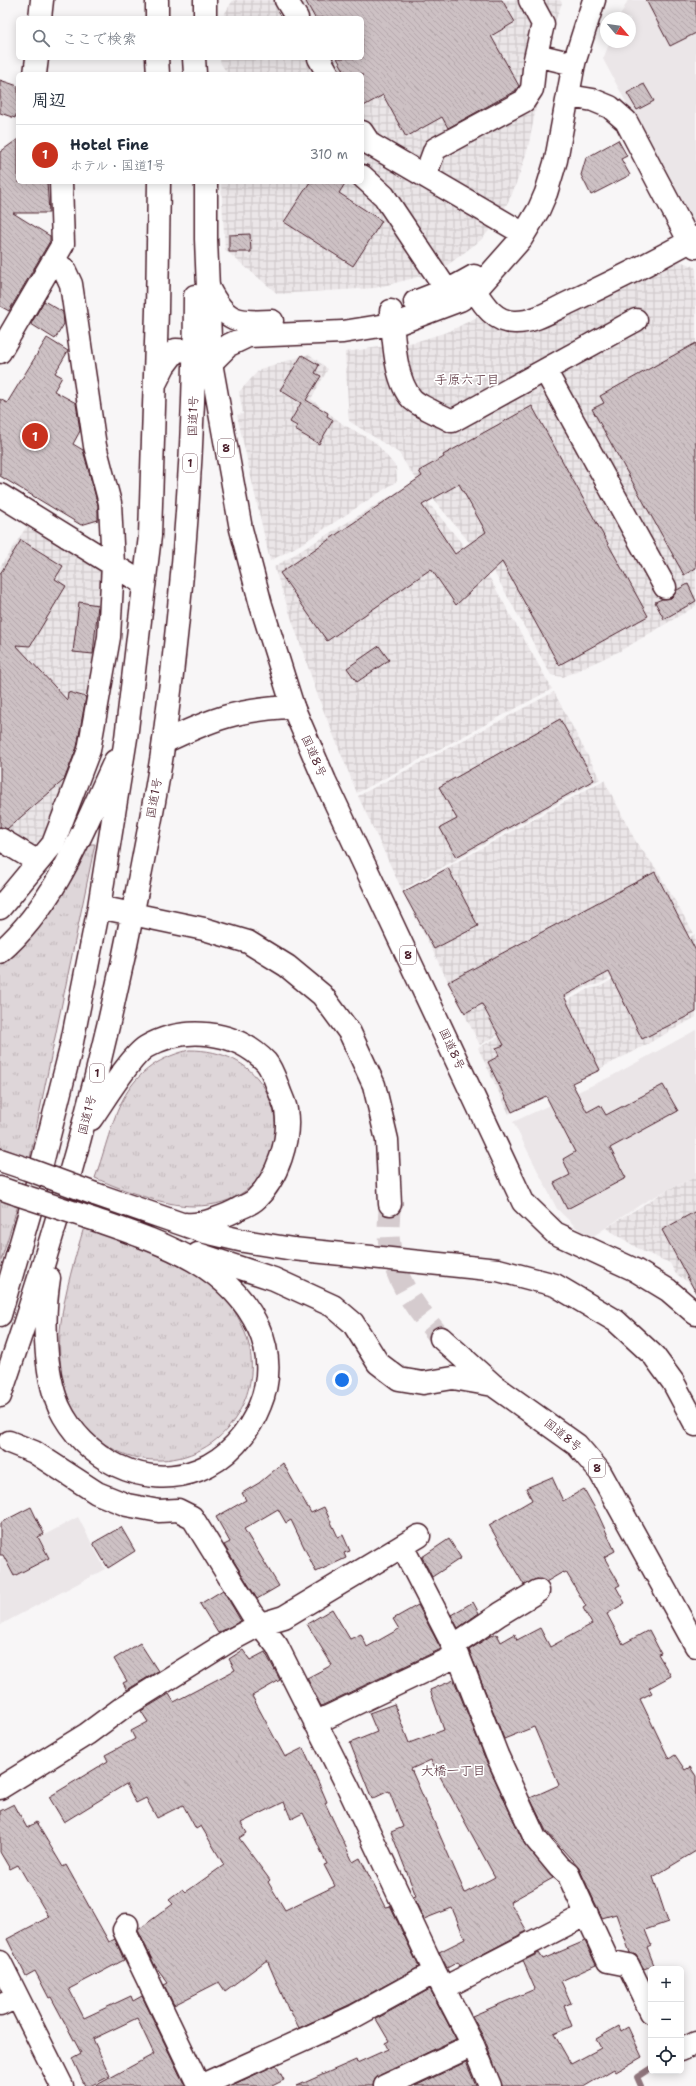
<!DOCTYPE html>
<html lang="ja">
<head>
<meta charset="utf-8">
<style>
	:root { --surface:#fff; --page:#f6f6f7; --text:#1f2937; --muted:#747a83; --line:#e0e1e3; --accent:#c8321e }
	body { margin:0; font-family:"Shantell Sans","Klee One",sans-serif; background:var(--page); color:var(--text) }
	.controls { position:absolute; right:12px; bottom:12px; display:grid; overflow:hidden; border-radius:6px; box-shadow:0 2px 10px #0003 }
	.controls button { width:36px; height:36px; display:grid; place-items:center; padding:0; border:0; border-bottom:1px solid var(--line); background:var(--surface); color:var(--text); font:20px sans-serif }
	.compass { position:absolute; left:600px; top:12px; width:36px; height:36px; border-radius:50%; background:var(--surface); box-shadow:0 2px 10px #0003; rotate:119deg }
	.you { position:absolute; left:342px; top:1380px; width:14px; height:14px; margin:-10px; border:3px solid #fff; border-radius:50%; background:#1a73e8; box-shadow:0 0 0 6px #1a73e833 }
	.badge { display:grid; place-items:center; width:26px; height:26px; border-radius:50%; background:var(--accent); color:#fff; font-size:13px; font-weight:700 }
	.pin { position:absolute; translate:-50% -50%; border:2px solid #fff; box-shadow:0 1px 4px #0006 }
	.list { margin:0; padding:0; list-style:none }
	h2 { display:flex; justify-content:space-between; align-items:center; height:52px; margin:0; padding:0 16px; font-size:17px }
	h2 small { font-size:13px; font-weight:400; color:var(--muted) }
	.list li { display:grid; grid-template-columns:26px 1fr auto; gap:12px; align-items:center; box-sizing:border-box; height:60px; padding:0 16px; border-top:1px solid var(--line) }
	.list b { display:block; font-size:15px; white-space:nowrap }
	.list p { margin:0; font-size:13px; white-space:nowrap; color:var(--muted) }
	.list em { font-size:13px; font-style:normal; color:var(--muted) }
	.icon { flex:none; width:22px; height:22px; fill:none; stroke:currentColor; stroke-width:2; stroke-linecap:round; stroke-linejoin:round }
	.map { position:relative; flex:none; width:696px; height:2086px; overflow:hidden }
	.search { position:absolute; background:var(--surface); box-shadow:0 2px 10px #0003; left:16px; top:16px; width:348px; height:44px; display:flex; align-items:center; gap:10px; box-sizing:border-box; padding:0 14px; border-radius:6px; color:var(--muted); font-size:15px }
	.panel { position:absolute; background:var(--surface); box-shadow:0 2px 10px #0003; left:16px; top:72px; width:348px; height:112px; border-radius:6px }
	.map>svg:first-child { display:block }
	.built { fill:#ebe6e8 }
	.industrial { fill:url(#industrial-grid) }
	.grass { fill:url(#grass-tufts); stroke:#947a82 }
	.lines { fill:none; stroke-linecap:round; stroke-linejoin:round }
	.stream { stroke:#8f747b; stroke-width:6 }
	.building { fill:url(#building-back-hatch); stroke:#4a1f2b; fill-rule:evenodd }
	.highway-tunnel { stroke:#d5cbce; stroke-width:22; stroke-dasharray:22 11; stroke-linecap:butt }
	.minor-casing { stroke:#4a1f2b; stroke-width:25 }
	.highway-casing { stroke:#4a1f2b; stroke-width:25 }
	.minor { stroke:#fff; stroke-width:22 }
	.highway { stroke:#fff; stroke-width:22 }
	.highway-bridge-casing { stroke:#4a1f2b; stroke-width:25; stroke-linecap:butt }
	.highway-bridge { stroke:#fff; stroke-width:22 }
	.labels { text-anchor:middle; stroke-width:3.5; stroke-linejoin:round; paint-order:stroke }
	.shield { fill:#fff; stroke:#80626b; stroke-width:1 }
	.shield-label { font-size:11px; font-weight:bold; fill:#4a1f2b }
	.street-label { font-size:12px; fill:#4a1f2b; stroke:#fff }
	.neighbourhood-label { font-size:13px; fill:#4a1f2b; stroke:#fff }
</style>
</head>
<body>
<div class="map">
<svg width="696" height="2086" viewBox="0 0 696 2086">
	<defs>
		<pattern id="industrial-grid" width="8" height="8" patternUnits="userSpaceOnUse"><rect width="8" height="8" fill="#ebe6e8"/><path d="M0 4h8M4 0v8" fill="none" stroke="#cbc5c7"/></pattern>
		<pattern id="grass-tufts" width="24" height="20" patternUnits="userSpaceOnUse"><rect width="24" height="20" fill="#ded6d9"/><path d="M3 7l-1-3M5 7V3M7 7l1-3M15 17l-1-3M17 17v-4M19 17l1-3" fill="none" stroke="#c0b7ba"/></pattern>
		<pattern id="building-back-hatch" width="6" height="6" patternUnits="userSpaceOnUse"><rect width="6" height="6" fill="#cdc1c4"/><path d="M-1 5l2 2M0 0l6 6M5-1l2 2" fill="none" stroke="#b2a5a9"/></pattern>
	</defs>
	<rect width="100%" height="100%" fill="#f8f6f7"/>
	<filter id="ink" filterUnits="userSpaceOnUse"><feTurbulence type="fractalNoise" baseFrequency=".025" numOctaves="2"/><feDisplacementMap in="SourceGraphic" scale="8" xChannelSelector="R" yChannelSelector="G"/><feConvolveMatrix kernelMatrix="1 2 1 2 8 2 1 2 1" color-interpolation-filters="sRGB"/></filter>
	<g filter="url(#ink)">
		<path class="built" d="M628,0H696V221L689,220L603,59L610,42H630V18H619Z
			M696,1030V1177L669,1189L643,1203L592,1237L578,1229L557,1209L513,1122L610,1077Z
			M78,1517L105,1569L0,1625V1559Z"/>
		<path class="industrial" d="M233,0H560L562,3L551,32L528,148L520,173L512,194L499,219L481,240L445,267L432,251L396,193L362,159V74H228L221,64L220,58H362V18H222Z
			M221,182H353L363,190L379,210L407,251L426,275L375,288L278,294L225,250Z
			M676,260L694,266L696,270V606L620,651L563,677L551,675L494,572L410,471L399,453L349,421L345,352L415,342L450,331L477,317L501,330L544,325L562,319L590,303Z
			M309,354L328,369L311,399L344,425L375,442L396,467L397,481L303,543L270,561L237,415L243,414L239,392L260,369Z
			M412,483L488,575L552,689L357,793L320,702L274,567Z
			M27,526L102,571L104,586L88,716L77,754L60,806L42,841L31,845L0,826V567Z
			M554,692L600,779L402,890L358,796Z
			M604,780L636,842L657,870L693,932L644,961L599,984L586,987L480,1045L403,892Z
			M695,934L696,1017L631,1053L509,1114L478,1048L589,989L600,987L608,982L667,951Z
			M696,1177V1282L692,1285L675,1273L670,1263L642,1251L606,1228L669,1189Z"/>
		<path class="grass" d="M90,844H95L30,1158L0,1147V962L57,901Z
			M189,1050C304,1049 303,1207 194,1206C164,1206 123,1190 95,1178C116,1119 118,1068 189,1050Z
			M0,1199L18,1205L0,1264Z
			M84,1227C116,1238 148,1248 178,1264C186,1268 195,1271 202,1276C225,1293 242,1318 249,1345C254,1367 251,1390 240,1410C207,1474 118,1477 78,1417C61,1391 57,1354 61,1322C65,1290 75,1258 84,1227Z"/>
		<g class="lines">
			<path class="stream" d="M641,2086L637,2077L651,2068"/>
		</g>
		<path class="building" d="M305,0H502L515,22L491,36L519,86L515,91L448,128L442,117L406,137L383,95L362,107V74H346L337,58H362V18H315Z
			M646,0H696V33L670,46Z
			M0,80L18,86V109L15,118L0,113Z
			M644,84L654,101L637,110L627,93Z
			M18,139V182H47L49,213H13L50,236V241L9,311L0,306V152Z
			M618,140L627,156L621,159L630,175L591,195L581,175L586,158Z
			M310,182H346L339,193L382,221L353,266L284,222Z
			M250,234L251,252H229V235Z
			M44,301L63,312L64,324L55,339L31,324Z
			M47,338L68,351L55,373L62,377L54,391L76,403L80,431L73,444L83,450L98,505V520L81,525L0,476V399L7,403Z
			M696,343V568L684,575L592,409L604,403L600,396Z
			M302,355L319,365L315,373L321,376L306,400L328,413L327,416L333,420L319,444L295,430L297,426L290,422L301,403L280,390Z
			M532,406L648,616L559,665L502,562L456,605L431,569L327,641L280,573L422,476L419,471L444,457L443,455ZM459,484L486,532L455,554L422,505Z
			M21,540L63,566L55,579L66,586L30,646L16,645L67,700L68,692L86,697L77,747L64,780L7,829L0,827V574Z
			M688,584L696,601L664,619L655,602L662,599L671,598L677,590Z
			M79,602L98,605L93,654L73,652Z
			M379,646L389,660L357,682L347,668Z
			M560,719L594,780L456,857L440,828L457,819L439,787Z
			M448,868L478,926L434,949L403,892Z
			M655,872L696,951V1012L642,1039L609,972L564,996L600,1070L572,1083L587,1112L600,1105L606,1115L663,1085L678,1111L610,1148L626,1178L567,1209L554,1183L570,1175L563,1159L575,1152L546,1096L512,1112L488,1062L499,1056L496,1048L504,1045L482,1004L465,1013L448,982Z
			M696,1211V1293L662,1230Z
			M283,1463L311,1513L324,1507L338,1537L343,1535L350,1551L344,1553L346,1558L316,1572L291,1520L286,1523L278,1509L244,1529L279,1586L257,1599L224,1545L230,1542L216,1517L246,1500L242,1493L259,1483Z
			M552,1477L563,1501L584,1489L597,1512L615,1551L604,1557L620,1585L616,1587L625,1603L607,1614L623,1644L649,1630L661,1653L658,1654L671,1676L649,1688L652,1693L640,1699L669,1759L675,1755L685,1770L690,1767L696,1776V1851L653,1877L668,1922L645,1930L651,1945L647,1947L654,1965L644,1969L636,1955L630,1953L616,1914L602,1918L579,1868L546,1831L530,1798L559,1785L534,1727L504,1739L469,1650L492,1635V1636L497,1634L501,1642L515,1634L517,1640L540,1628L550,1647L592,1624L583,1608L586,1606L566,1572L564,1573L563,1572L546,1582L537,1579L524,1585L489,1525L532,1500L526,1488Z
			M31,1507L44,1534L38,1537L49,1558L14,1576L3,1555H0V1523Z
			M121,1527L135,1551L108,1568L93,1543Z
			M449,1539L461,1558L432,1577L422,1557Z
			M223,1590L241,1621L218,1633L200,1604Z
			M473,1602L479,1613L458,1628L451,1615Z
			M418,1605L441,1649L321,1706L307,1678L332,1665L307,1624L332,1609L350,1639L361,1634L367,1647L399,1629L393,1619Z
			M140,1643L158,1671L127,1690L123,1683L127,1681L114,1659Z
			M243,1650L250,1660L265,1652L276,1672L280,1680L252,1696L285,1757L303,1748L321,1788L327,1802L325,1803L353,1862L360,1858L385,1907L390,1906L419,1967L349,2005L299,2028L290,2010L289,2011L267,1960L225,1991L219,1982L174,2005L164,1985L168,1983L154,1964L138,1930L173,1904L169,1900L183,1889L186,1892L224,1865L201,1826L196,1829L183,1805L157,1818L146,1798L136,1803L126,1784L64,1822L49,1797L108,1761L105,1755L135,1739L131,1731L148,1722L141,1711L169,1694L174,1702L235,1670L229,1659ZM284,1802L291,1819L303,1813L327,1864L324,1865L335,1886L285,1910L268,1882L270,1880L239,1838L247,1833L241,1823Z
			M454,1680L486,1760L524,1843L553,1878L510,1902L527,1931L460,1966L458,1962L447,1968L439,1952L465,1939L452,1908L424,1919L413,1897L416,1896L391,1832L403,1827L389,1791L372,1799L350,1743L377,1732L369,1713L394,1704L409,1743L444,1730L430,1690ZM431,1760L495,1877L465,1893L411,1769Z
			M14,1804L27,1828L36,1822L63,1867L66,1865L109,1942L115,1939L124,1960L69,1989L84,2018L131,1996L133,2001L142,1996L185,2086H95L154,2054L137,2018L93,2039L110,2076L90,2086H85L72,2058L81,2053L51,1997L49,1998L35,1971L26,1976L7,1939L49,1917L18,1865L10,1869L0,1852V1811Z
			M585,1941L596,1965L561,1981L571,2003L564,2006L572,2026L554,2034L571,2064L601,2048L596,2039L619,2026L621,2031L628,2027L642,2057L616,2072L614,2069L585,2086H502L485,2040L472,2016L535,1989L523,1961L539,1953L543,1959Z
			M430,1989L456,2039L380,2075L375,2079L373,2086H297L356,2060L357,2063L388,2049L385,2043L389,2041L376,2019Z
			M466,2062L476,2086H415Z
			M276,2065L284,2080L272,2086H230Z"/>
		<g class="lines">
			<path class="highway-tunnel" d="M390,1204C389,1216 388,1229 389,1241C394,1280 416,1309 441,1338"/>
			<defs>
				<path id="minor" d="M286,0L297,18
					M40,18L42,0
					M536,55L574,64
					M319,58L328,74
					M35,74L37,58
					M569,96L593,100L610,107L626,121L684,231L696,247
					M362,132L370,144L524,234
					M362,176L384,196L446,289
					M425,176L435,149L524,101L532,89L535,59L543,24L530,0
					M209,289C226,322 237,323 272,321
					M475,291C484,305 495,322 514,322C533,323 551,311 568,303C611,283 654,261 696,238
					M415,302L456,286L474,276
					M391,311C394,337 394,380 412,399C420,407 441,415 452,421L636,320
					M0,352L63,244L61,182
					M211,363L229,345L248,336L343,332L399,323L460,300L475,291L521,239L539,209L546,193L556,160L574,63L594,0
					M545,370L665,587
					M0,495L144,584
					M164,742C212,719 238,709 293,707
					M0,839L38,862
					M0,908L53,844L89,750L109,637L113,565L110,503L95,446L71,284L64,269L54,261
					M9,1442L34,1452L97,1493L127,1505L159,1511L178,1510L192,1517L252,1614L277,1646L348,1787L435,1972L473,2045L490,2086
					M453,1646L500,1614L538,1591
					M458,1655L497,1755L535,1838L559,1867L568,1874L608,1961L628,1965L651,2012
					M315,1723L458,1655L402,1546
					M0,1788L87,1734L122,1708L231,1640L261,1624L284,1617L419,1536
					M127,1925L124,1930L199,2086
					M0,1962L62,2086
					M444,1988L587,1914
					M0,2005L17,1997
					M681,2050L696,2043
					M200,2086L355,2016L435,1972
					M385,2086L473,2045"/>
				<path id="highway" d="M157,0V18
					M205,0V18
					M157,58L158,74
					M194,58L195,74
					M206,182V239L211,363L241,529L261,605L293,707L325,781L523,1202L555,1233L635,1270L668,1290L696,1314
					M156,382L164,366L176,350L194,351L207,359
					M99,907L204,929L248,942L287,966L322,995L350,1033L374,1085L387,1140L390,1204
					M0,952C57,903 84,827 115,761
					M91,1119C103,1102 130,1057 146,1047C184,1025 235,1030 266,1062C272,1069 276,1082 279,1090C281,1096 285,1103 286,1110C291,1139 277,1179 256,1199C252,1203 245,1206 240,1208C229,1215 199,1226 186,1224
					M0,1160L27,1169
					M0,1188L17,1194
					M95,1194L205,1232L244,1241L293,1249L498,1270L555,1285L616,1321L654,1356L673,1382L696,1425
					M198,1254L274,1279L333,1306L353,1323L378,1363L399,1379L423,1383L453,1378L493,1385
					M49,1278C43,1315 44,1372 59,1407C83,1458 143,1491 198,1470C227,1459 249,1433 260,1405C270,1381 270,1353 259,1329C229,1261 152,1240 87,1217
					M0,1315L29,1215L70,1052L99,907L126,738L150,536L157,310L159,182
					M441,1338L493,1385L577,1445L600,1472L696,1646
					M0,1396C57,1233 103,1066 136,896C146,844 157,792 164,740C183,593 195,445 195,296"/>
			</defs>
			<use href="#minor" class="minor-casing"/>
			<use href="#highway" class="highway-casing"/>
			<use href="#minor" class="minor"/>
			<use href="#highway" class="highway"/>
			<defs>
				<path id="highway-bridge" d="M27,1169L95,1194
					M17,1194L87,1217"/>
			</defs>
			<use href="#highway-bridge" class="highway-bridge-casing"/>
			<use href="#highway-bridge" class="highway-bridge"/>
		</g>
	</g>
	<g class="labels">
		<g class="shield">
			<rect x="218" y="439" width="16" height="18" rx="3"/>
			<rect x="183" y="454" width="14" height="18" rx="3"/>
			<rect x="400" y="946" width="16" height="18" rx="3"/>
			<rect x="90" y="1064" width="14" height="18" rx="3"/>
			<rect x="589" y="1459" width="16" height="18" rx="3"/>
		</g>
		<g class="shield-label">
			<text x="226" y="452">8</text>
			<text x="190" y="467">1</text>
			<text x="408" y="959">8</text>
			<text x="97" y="1077">1</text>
			<text x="597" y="1472">8</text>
		</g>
		<g class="street-label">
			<text transform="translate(193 416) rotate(-88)" y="4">国道1号</text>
			<text transform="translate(314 756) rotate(66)" y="4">国道8号</text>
			<text transform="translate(154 798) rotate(-80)" y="4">国道1号</text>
			<text transform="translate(452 1049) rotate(65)" y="4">国道8号</text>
			<text transform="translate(87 1115) rotate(-76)" y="4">国道1号</text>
			<text transform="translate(563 1435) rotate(39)" y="4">国道8号</text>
		</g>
		<g class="neighbourhood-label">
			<text x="467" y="384">手原六丁目</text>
			<text x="453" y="1775">大橋一丁目</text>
		</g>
	</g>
</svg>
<div class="controls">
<button>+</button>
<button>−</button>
<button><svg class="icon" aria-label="locate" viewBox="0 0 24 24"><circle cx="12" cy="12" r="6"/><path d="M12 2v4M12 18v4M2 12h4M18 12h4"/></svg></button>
</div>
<svg class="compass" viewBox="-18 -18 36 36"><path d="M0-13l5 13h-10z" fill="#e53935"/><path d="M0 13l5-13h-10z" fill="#747a83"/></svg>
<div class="you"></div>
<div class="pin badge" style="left:35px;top:436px">1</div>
<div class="search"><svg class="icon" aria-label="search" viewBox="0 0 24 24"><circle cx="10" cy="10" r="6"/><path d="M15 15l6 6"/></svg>ここで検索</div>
<section class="panel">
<h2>周辺<small></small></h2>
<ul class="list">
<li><span class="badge">1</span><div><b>Hotel Fine</b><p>ホテル · 国道1号</p></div><em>310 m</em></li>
</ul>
</section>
</div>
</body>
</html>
